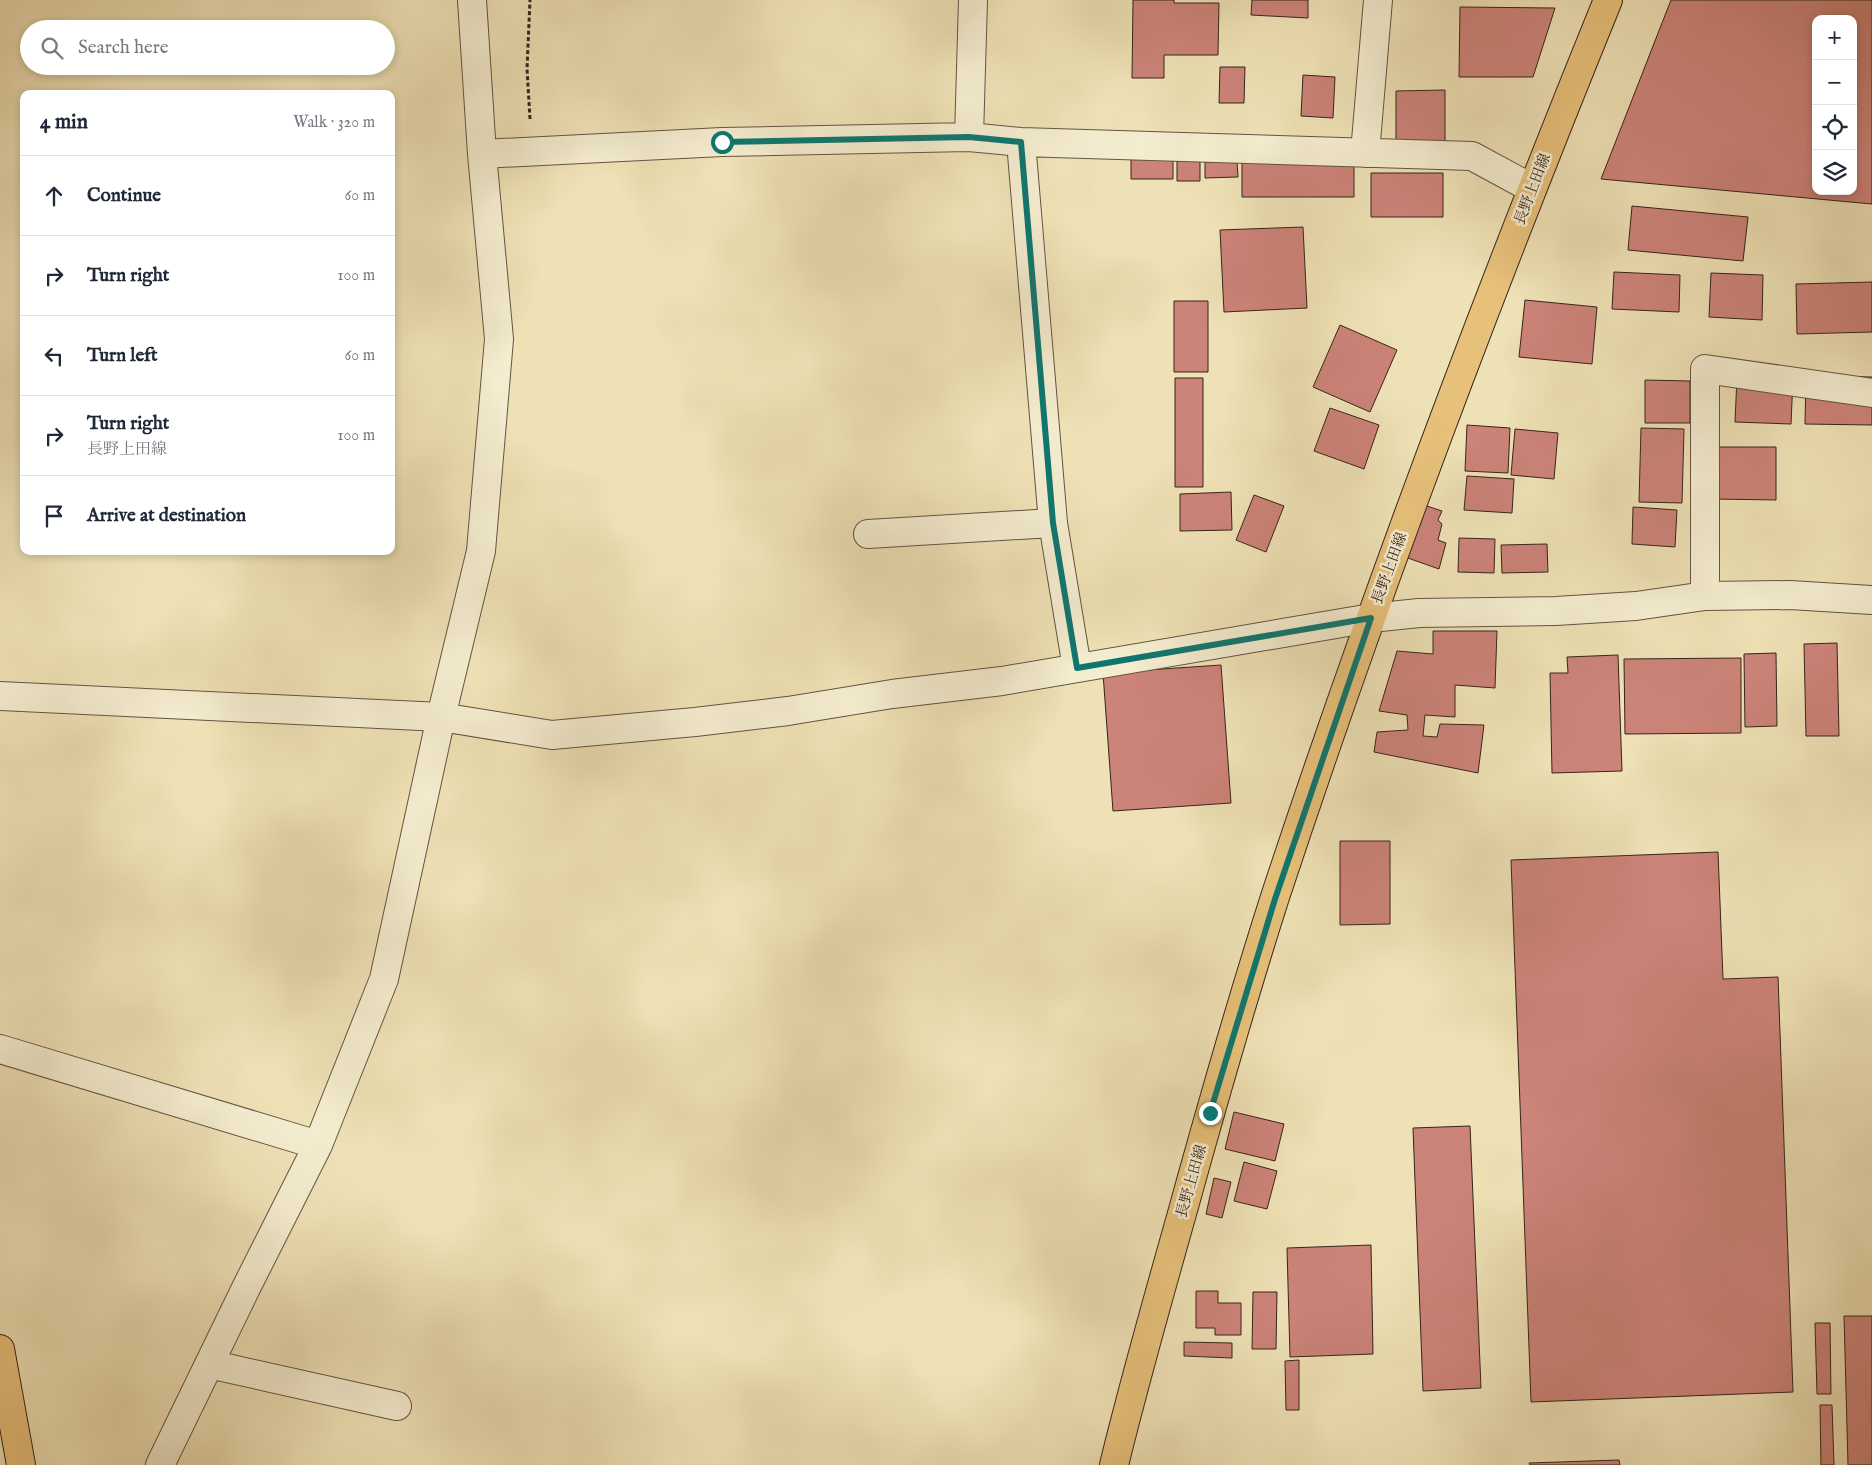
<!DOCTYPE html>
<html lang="en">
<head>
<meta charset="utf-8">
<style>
	:root { --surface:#fff; --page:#f2f2f3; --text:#1f2937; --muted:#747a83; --line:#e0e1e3 }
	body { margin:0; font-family:"IM FELL English","Noto Serif JP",serif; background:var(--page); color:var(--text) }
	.controls { position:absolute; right:15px; top:15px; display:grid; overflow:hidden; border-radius:10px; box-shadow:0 2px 8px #0003 }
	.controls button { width:45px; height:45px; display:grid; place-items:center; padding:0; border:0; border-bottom:1px solid var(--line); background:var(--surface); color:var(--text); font:25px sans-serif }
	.stop { position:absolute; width:15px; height:15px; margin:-11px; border:4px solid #0f766e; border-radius:50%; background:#fff }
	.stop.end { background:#0f766e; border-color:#fff; box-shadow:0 1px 5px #0008 }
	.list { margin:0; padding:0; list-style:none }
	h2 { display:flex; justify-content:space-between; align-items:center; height:65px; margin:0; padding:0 20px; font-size:21px }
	h2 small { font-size:16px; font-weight:400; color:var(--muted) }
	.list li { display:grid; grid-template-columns:32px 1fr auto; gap:15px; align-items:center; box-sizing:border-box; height:80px; padding:0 20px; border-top:1px solid var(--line) }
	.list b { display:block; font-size:19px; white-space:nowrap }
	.list p { margin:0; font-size:16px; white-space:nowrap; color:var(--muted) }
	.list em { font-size:16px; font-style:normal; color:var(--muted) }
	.icon { flex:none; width:28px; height:28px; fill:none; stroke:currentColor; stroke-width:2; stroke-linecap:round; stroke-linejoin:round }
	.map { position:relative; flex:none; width:1872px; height:1465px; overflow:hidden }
	.search { position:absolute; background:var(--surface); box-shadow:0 2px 8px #0003; left:20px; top:20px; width:375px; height:55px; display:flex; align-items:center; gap:12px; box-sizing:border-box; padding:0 18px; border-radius:28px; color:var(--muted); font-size:19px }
	.panel { position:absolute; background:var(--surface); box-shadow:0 2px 8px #0003; left:20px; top:90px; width:375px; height:465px; border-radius:10px }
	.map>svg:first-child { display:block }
	.building { fill:#cc8379; stroke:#36241b; fill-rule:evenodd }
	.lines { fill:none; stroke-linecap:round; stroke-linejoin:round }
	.minor-casing { stroke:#645342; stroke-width:30 }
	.major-casing { stroke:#36241b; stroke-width:30 }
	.path { stroke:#36241b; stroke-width:3; stroke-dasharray:4 2.5; stroke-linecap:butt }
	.minor { stroke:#f4eccf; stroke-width:28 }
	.major { stroke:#e7c07a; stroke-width:28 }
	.route { stroke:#0f766e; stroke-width:6 }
	.labels { text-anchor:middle; stroke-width:5; stroke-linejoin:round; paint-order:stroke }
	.street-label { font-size:15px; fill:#36241b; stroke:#f4eccf }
</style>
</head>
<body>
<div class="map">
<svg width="1872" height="1465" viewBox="0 0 1872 1465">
	<rect width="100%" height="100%" fill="#eee1b5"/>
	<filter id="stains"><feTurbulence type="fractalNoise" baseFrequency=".004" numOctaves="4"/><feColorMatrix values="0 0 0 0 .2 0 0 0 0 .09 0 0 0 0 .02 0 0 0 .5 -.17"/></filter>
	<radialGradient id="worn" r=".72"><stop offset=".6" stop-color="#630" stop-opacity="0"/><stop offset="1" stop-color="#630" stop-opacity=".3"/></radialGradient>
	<path class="building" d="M1133,0H1174V3H1219L1218,55H1164V78H1132Z
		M1252,0H1308V18L1251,15Z
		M1671,0H1872V204L1601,179ZM1816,19H1853V191H1816Z
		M1460,7L1555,8L1533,77H1459Z
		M1220,67H1245L1244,103H1219Z
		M1303,75L1335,77L1333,118L1301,116Z
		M1445,90V143L1396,144V91Z
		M1131,159H1173V179H1131Z
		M1200,160V181H1177V161Z
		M1237,161L1238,177L1205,178V162Z
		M1354,162V197H1242V163Z
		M1371,173H1443V217H1371Z
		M1632,206L1748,217L1743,261L1628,250Z
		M1303,227L1307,308L1224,312L1220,230Z
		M1614,272L1680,275L1679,312L1612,309Z
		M1711,273L1763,275L1762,320L1709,317Z
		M1872,282V332L1797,334L1796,284Z
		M1525,300L1597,307L1592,364L1519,357Z
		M1174,301H1208V372H1174Z
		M1340,325L1397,350L1370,412L1313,387Z
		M1806,376L1872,377V425L1805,424Z
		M1737,377L1793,378L1791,424L1735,422Z
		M1175,378H1203V487H1175Z
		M1645,380L1690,381V423H1645Z
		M1330,408L1379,425L1364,469L1314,451Z
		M1467,425L1510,428L1508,473L1465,471Z
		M1641,428L1684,429L1682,503L1639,502Z
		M1515,429L1558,433L1554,479L1511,475Z
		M1715,447H1776V500L1715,499Z
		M1467,476L1514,479L1512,513L1464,510Z
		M1231,492L1232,530L1180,531V494Z
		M1254,495L1284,506L1266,552L1236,540Z
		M1421,504L1442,511L1438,520L1442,524L1438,540L1446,543L1439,569L1405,557Z
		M1633,507L1677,510L1675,547L1632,544Z
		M1459,538L1495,539L1494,573L1458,572Z
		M1547,544L1548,572L1502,573L1501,545Z
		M1433,631H1497L1495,688L1455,685V717L1425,715L1423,736L1437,737L1440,724L1484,725L1478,773L1374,752L1377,732L1408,730L1407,715L1379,711L1397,651L1433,654Z
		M1837,643L1839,736H1806L1804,644Z
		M1776,653L1777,726L1745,727L1744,654Z
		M1618,655L1622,771L1552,773L1550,673H1568L1567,657Z
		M1741,658V733L1625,734L1624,659Z
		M1221,665L1231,803L1113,811L1103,673Z
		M1340,841H1390V924L1340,925Z
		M1718,852L1723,979L1778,977L1793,1392L1531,1402L1511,860Z
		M1234,1112L1284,1124L1275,1161L1225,1149Z
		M1470,1126L1481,1388L1423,1391L1413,1128Z
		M1244,1162L1277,1171L1267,1209L1234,1201Z
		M1214,1178L1231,1182L1222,1218L1206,1214Z
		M1371,1245L1373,1354L1290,1357L1287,1248Z
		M1196,1291H1218V1303H1241V1335H1215V1328H1196Z
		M1253,1292H1277L1276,1349H1252Z
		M1844,1316H1872V1465H1848Z
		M1815,1323H1830L1831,1394H1817Z
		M1184,1342L1232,1343V1358L1184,1356Z
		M1299,1360V1410H1286L1285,1361Z
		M1820,1405H1832L1834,1465H1821Z
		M1619,1460L1620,1465H1530L1529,1463Z"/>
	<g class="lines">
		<defs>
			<path id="minor" d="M969,137L973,0
				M1021,142L1053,523L1077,668
				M1365,153L1378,0
				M482,154L722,142L969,137L1021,142L1472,156L1531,188
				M868,534L1053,523
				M1705,596V369L1872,393
				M0,696L441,717L552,735L695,722L788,711L892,694L1002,681L1371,618L1419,613L1556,611L1636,606L1705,596L1790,595L1872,600
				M0,1049L318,1145
				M209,1364L397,1406
				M160,1465L245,1290L318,1145L384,979L441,717L481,551L499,339L482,154L472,0"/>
			<path id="major" d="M0,1349L21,1465
				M1114,1465C1135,1379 1159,1295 1183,1210C1212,1105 1242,1000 1275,897C1375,594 1488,295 1608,0"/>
		</defs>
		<use href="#minor" class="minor-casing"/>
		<use href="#major" class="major-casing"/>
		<path class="path" d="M530,119L527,69L530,0"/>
		<use href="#minor" class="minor"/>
		<use href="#major" class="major"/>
	</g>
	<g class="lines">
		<path class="route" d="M722,142L969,137L1021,142L1053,523L1077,668L1371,618L1275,899L1210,1113"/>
	</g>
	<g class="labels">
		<g class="street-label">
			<text transform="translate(1532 189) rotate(-69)" y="5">長野上田線</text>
			<text transform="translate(1389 568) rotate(-70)" y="5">長野上田線</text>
			<text transform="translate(1191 1181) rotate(-74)" y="5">長野上田線</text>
		</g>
	</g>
	<rect width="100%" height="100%" filter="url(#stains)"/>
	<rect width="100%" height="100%" fill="url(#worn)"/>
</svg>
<div class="controls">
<button>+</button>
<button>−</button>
<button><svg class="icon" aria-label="locate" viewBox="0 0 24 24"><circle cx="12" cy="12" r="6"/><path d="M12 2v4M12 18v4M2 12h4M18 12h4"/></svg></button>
<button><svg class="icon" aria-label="layers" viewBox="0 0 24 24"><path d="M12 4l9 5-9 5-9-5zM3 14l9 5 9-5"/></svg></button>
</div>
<div class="stop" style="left:722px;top:142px"></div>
<div class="stop end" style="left:1210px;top:1113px"></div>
<div class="search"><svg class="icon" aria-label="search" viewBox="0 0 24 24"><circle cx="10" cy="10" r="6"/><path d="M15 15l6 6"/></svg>Search here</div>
<section class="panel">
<h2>4 min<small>Walk · 320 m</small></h2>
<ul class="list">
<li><svg class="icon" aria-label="ahead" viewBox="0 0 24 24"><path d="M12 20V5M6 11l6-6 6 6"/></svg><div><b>Continue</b></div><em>60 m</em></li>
<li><svg class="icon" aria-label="right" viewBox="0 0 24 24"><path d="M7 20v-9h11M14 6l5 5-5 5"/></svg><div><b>Turn right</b></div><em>100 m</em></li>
<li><svg class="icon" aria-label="left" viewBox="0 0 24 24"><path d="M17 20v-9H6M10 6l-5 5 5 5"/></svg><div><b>Turn left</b></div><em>60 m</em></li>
<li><svg class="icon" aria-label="right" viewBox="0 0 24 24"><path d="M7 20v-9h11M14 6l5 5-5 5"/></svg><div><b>Turn right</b><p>長野上田線</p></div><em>100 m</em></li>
<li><svg class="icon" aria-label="arrive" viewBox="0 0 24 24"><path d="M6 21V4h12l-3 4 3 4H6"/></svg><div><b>Arrive at destination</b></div></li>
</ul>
</section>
</div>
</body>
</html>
